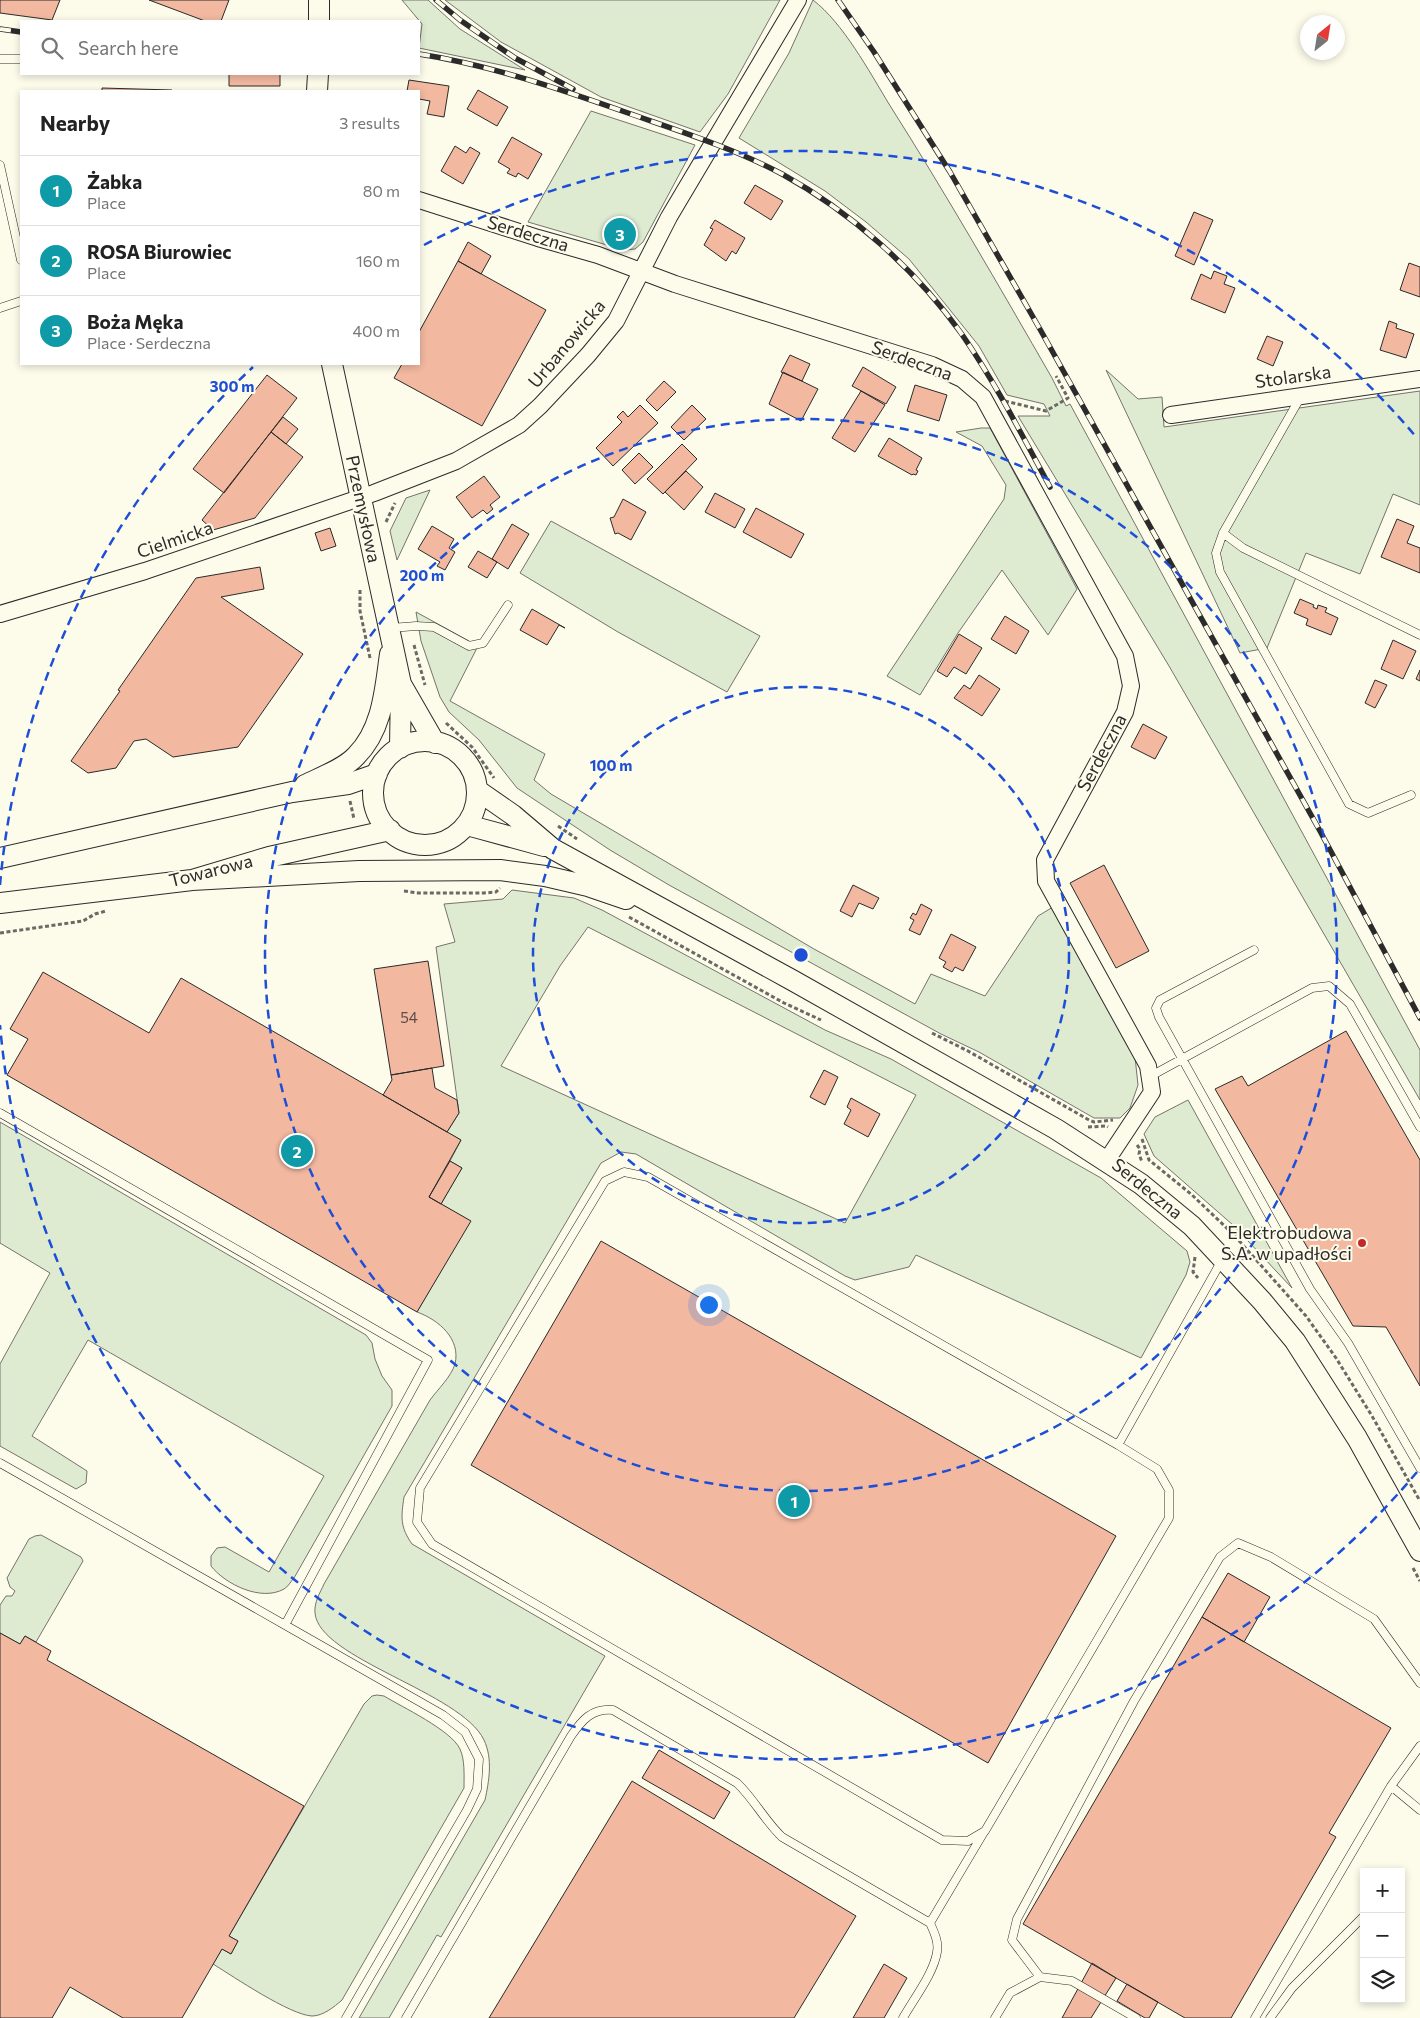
<!DOCTYPE html>
<html lang="en">
<head>
<meta charset="utf-8">
<style>
	:root { --surface:#fff; --page:#f6f6f6; --text:#222; --muted:#767676; --line:#e0e0e0; --accent:#7c3aed }
	body { margin:0; font-family:Commissioner,sans-serif; background:var(--page); color:var(--text) }
	.controls { position:absolute; right:15px; bottom:15px; display:grid; overflow:hidden; border-radius:0px; box-shadow:0 2px 8px #0003 }
	.controls button { width:45px; height:45px; display:grid; place-items:center; padding:0; border:0; border-bottom:1px solid var(--line); background:var(--surface); color:var(--text); font:25px sans-serif }
	.compass { position:absolute; left:1300px; top:15px; width:45px; height:45px; border-radius:50%; background:var(--surface); box-shadow:0 2px 8px #0003; rotate:30deg }
	.you { position:absolute; left:708px; top:1304px; width:18px; height:18px; margin:-12px; border:4px solid #fff; border-radius:50%; background:#1a73e8; box-shadow:0 0 0 8px #1a73e833 }
	.badge { display:grid; place-items:center; width:32px; height:32px; border-radius:50%; background:var(--accent); color:#fff; font-size:16px; font-weight:700 }
	.pin { position:absolute; translate:-50% -50%; border:2px solid #fff; box-shadow:0 1px 5px #0006 }
	.list { margin:0; padding:0; list-style:none }
	h2 { display:flex; justify-content:space-between; align-items:center; height:65px; margin:0; padding:0 20px; font-size:21px }
	h2 small { font-size:16px; font-weight:400; color:var(--muted) }
	.list li { display:grid; grid-template-columns:32px 1fr auto; gap:15px; align-items:center; box-sizing:border-box; height:70px; padding:0 20px; border-top:1px solid var(--line) }
	.list b { display:block; font-size:19px; white-space:nowrap }
	.list p { margin:0; font-size:16px; white-space:nowrap; color:var(--muted) }
	.list em { font-size:16px; font-style:normal; color:var(--muted) }
	.icon { flex:none; width:28px; height:28px; fill:none; stroke:currentColor; stroke-width:2; stroke-linecap:round; stroke-linejoin:round }
	.map { position:relative; flex:none; width:1420px; height:2018px; overflow:hidden }
	.search { position:absolute; background:var(--surface); box-shadow:0 2px 8px #0003; left:20px; top:20px; width:400px; height:55px; display:flex; align-items:center; gap:12px; box-sizing:border-box; padding:0 18px; border-radius:0px; color:var(--muted); font-size:19px }
	.panel { position:absolute; background:var(--surface); box-shadow:0 2px 8px #0003; left:20px; top:90px; width:400px; height:275px; border-radius:0px }
	.map>svg:first-child { display:block }
	.green { fill:#deebd1; stroke:#74746e; fill-rule:evenodd }
	.building { fill:#f2b8a0; stroke:#2b2b2b }
	.lines { fill:none; stroke-linecap:round; stroke-linejoin:round }
	.service-casing { stroke:#2b2b2b; stroke-width:9 }
	.minor-casing { stroke:#2b2b2b; stroke-width:18 }
	.tertiary-casing { stroke:#2b2b2b; stroke-width:22 }
	.path { stroke:#6a6964; stroke-width:3; stroke-dasharray:4 2.5; stroke-linecap:butt }
	.service { stroke:#fdfbea; stroke-width:8 }
	.minor { stroke:#fdfbea; stroke-width:16 }
	.tertiary { stroke:#fdfbea; stroke-width:20 }
	.rail-casing { stroke:#2b2b2b; stroke-width:5.5 }
	.rail { stroke:#fdfbea; stroke-width:4; stroke-dasharray:11; stroke-linecap:butt }
	.ring { fill:none; stroke:#1d4ed8; stroke-width:2.5; stroke-dasharray:9 6 }
	.poi-dot { fill:#c62828; stroke:#fdfbea; stroke-width:2 }
	.labels { text-anchor:middle; stroke-width:4; stroke-linejoin:round; paint-order:stroke }
	.number-label { font-size:15px; fill:#5d4e48 }
	.street-label { font-size:18px; fill:#2b2b2b; stroke:#fdfbea }
	.poi-label { font-size:18px; fill:#2b2b2b; stroke:#fdfbea; text-anchor:end }
	.centre { fill:#1d4ed8; stroke:#fdfbea; stroke-width:2.5 }
	.ring-label { font-size:15px; text-anchor:middle; font-weight:bold; fill:#1d4ed8; stroke:#fdfbea; stroke-width:4; stroke-linejoin:round; paint-order:stroke }
</style>
</head>
<body>
<div class="map">
<svg width="1420" height="2018" viewBox="0 0 1420 2018">
	<rect width="100%" height="100%" fill="#fdfbea"/>
	<path class="green" d="M402,0H428L460,29L525,70L419,48L422,24Z
		M445,0H780L728,94L700,132L601,97L501,42Z
		M813,0C843,23 869,71 889,104C946,194 999,286 1052,378L1066,406L1070,404L1420,1050V1100L1169,666L1018,416H1050L1044,404L1007,395L979,346L909,259L866,222L825,191L739,138L789,53Z
		M591,111L695,145L643,242L635,249L624,250L528,222Z
		M1106,370L1138,399L1162,397L1164,427L1420,391V505L1393,494L1360,574L1306,553L1267,648L1240,653Z
		M981,428H990L1077,589L1048,635L1002,570L958,633L920,695L887,676L1004,499L1006,485L982,446L956,432Z
		M430,490L397,560L390,531L406,498Z
		M551,521L760,636L727,692L618,632L520,573Z
		M416,612L478,646L450,701L545,754L534,780L551,794L814,949L915,1004L931,974L985,996L1038,916L1053,907L1135,1057L1138,1085L1130,1108L1120,1118H1094L979,1052L941,1034L669,885L610,850L517,788L479,740L449,712L440,697L421,641Z
		M512,890L574,898L602,910L825,1030L891,1059L1101,1178L1187,1251L1190,1262L1186,1275L1141,1358L916,1255L909,1267L855,1280L845,1276L636,1154L621,1152L601,1163L404,1497C401,1517 400,1527 412,1544L605,1656L441,1937L437,1935L389,2018H359L485,1800C489,1781 493,1759 484,1740C461,1692 319,1659 315,1613C314,1602 320,1593 324,1584L430,1400C438,1389 451,1377 455,1364C461,1339 439,1320 417,1312L470,1221L441,1204L462,1168L450,1161L461,1140L447,1132L459,1113L436,947L455,942L444,904L503,899ZM588,927L916,1095L845,1223L501,1066L560,966Z
		M1188,1100L1292,1288L1233,1225L1154,1156L1144,1134L1155,1117Z
		M0,1122L366,1335L372,1343L375,1359L382,1376L392,1390V1406L294,1578C291,1581 288,1587 284,1589C261,1602 225,1584 211,1566V1556L217,1548L225,1547L269,1572L324,1476L88,1340L32,1436L87,1471L86,1483L76,1489L0,1446V1364L50,1273L0,1243Z
		M41,1535L81,1557L83,1561L36,1642L25,1636L20,1644L0,1633V1605L6,1596H12L15,1591L10,1587L7,1578L29,1539L35,1536Z
		M377,1695L384,1696C402,1707 451,1730 460,1749C465,1760 464,1775 464,1788L342,2000C334,2007 323,2016 312,2016C290,2015 234,1977 213,1964L222,1949L231,1954L238,1941L229,1936L364,1704L372,1696Z"/>
	<path class="building" d="M0,0H60L52,20L0,13Z
		M149,0H229L221,21H205Z
		M229,74H280V86H229Z
		M409,80L449,86L444,117L427,114L430,101L419,99V91H407Z
		M102,88L172,90V91H102Z
		M478,90L508,107L497,126L467,109Z
		M512,137L542,154L528,179L518,173L516,177L507,173L510,169L498,162Z
		M455,146L466,153L470,147L480,153L463,184L441,171Z
		M755,185L783,201L771,220L744,203Z
		M1194,212L1213,220L1194,265L1175,256Z
		M715,220L745,238L736,254L732,251L726,261L704,245L713,229L710,228Z
		M468,242L491,256L481,274L458,261Z
		M458,261L546,310L482,426L394,378L402,364H419V332Z
		M1409,263L1420,267V297L1400,290Z
		M1214,271L1227,276L1224,284L1235,288L1225,313L1191,299L1201,274L1211,279Z
		M1389,321L1397,324L1396,328L1414,334L1406,358L1380,350Z
		M1267,336L1283,342L1273,366L1257,359Z
		M790,355L810,364L802,381L781,372Z
		M863,367L896,387L886,404L852,386Z
		M783,372L818,389L801,421L769,404Z
		M267,375L297,398L224,493L193,469Z
		M664,381L676,392L657,411L646,400Z
		M915,385L947,395L939,421L907,411Z
		M861,391L885,405L855,452L832,438Z
		M640,405L658,423L613,466L596,448L622,422L617,417L623,411L628,417Z
		M692,405L706,419L684,440L671,427Z
		M283,417L298,429L286,444L271,432Z
		M271,432L303,457L255,518L213,530L202,520Z
		M889,438L922,458L916,470L918,471L916,475L913,474L912,475L878,456Z
		M682,444L697,459L663,494L647,479Z
		M639,453L653,467L635,484L622,470Z
		M686,471L703,487L684,510L665,492Z
		M484,476L500,497L490,505L493,509L487,514L483,510L472,518L456,497Z
		M715,493L745,509L735,528L705,512Z
		M623,499L646,512L631,540L618,533L615,534L610,518L614,517Z
		M756,508L804,534L791,558L743,532Z
		M1397,519L1414,526L1407,543L1420,548V573L1381,557Z
		M512,524L529,534L508,569L492,559Z
		M432,526L454,539L449,548L455,552L445,570L437,566L440,562L418,549Z
		M330,528L336,546L321,551L315,533Z
		M478,551L497,562L487,578L468,567Z
		M260,567L264,589L221,597L303,654L238,747L173,757L146,739L134,741L116,768L88,773L71,761L120,691L118,690L196,578Z
		M1300,599L1314,605L1313,607L1317,609L1318,605L1327,608L1325,612L1338,618L1331,635L1306,625L1308,619L1294,613Z
		M532,609L565,628L559,625L547,645L520,630Z
		M1005,616L1029,631L1016,654L991,639Z
		M959,634L982,648L966,674L954,667L947,677L937,671Z
		M1393,640L1416,651L1403,679L1381,669Z
		M1420,670V681L1416,679Z
		M979,675L1000,689L982,716L954,698L964,685L970,689Z
		M1375,680L1387,685L1375,708L1365,703Z
		M1143,724L1167,737L1155,759L1131,747Z
		M1104,865L1149,951L1116,968L1070,883Z
		M853,885L879,898L873,909L859,903L852,917L840,911Z
		M921,904L932,910L920,935L909,930L914,920L910,918L913,913L916,915Z
		M951,934L976,947L963,971L955,967L952,972L943,967L946,962L939,958Z
		M428,961L444,1066L391,1075L374,969Z
		M43,972L149,1033L181,978L461,1140L429,1197L471,1221L417,1312L7,1075L28,1039L10,1029Z
		M1346,1031L1420,1160V1386L1386,1327L1353,1326L1215,1089L1242,1076L1248,1086Z
		M432,1068L435,1088L457,1100L459,1113L447,1132L383,1095L392,1080L391,1075Z
		M824,1070L838,1077L825,1105L810,1097Z
		M851,1098L880,1114L868,1137L844,1124L851,1110L847,1107Z
		M450,1161L462,1168L441,1204L429,1197Z
		M601,1241L1116,1536L988,1763L471,1465Z
		M1228,1573L1270,1597L1244,1642L1202,1617Z
		M1202,1617L1391,1728L1329,1833L1336,1837L1231,2018H1185L1023,1924Z
		M0,1633L20,1644L25,1636L51,1651L47,1660L304,1806L229,1936L238,1941L231,1954L222,1949L182,2018H123L70,1987L52,2018H0Z
		M659,1750L730,1792L714,1819L642,1778Z
		M632,1781L856,1916L794,2018H489Z
		M1092,1963L1116,1978L1091,2018H1062Z
		M884,1964L907,1978L884,2018H853Z
		M1127,1984L1158,2002L1149,2018H1145L1117,2001Z"/>
	<g class="lines">
		<defs>
			<path id="service" d="M0,59H21
				M0,165L21,260
				M0,308L21,301
				M1300,398L1223,533L1216,553L1220,572L1349,804L1368,813L1411,795
				M1223,533L1243,548L1420,635
				M391,628L416,626L434,627L469,646L483,643L508,605
				M1254,950L1160,1000L1156,1008L1159,1017L1310,1289L1348,1343L1420,1468
				M1149,1077L1312,988L1329,986L1350,1004L1420,1127
				M0,1113L428,1360L285,1625L443,1715L465,1732L479,1759L477,1789L467,1810L346,2018
				M1118,1445L648,1177L624,1172L605,1181L420,1488L417,1522L432,1544L942,1840L968,1841L985,1831L1169,1518V1490L1157,1469L1118,1445L1222,1260
				M0,1463L285,1625
				M1420,1746L1391,1786L1420,1810
				M930,1923L984,1832
				M1040,1977L1012,1940L1017,1919L1134,1701L1220,1557L1238,1543L1271,1557L1374,1619L1420,1683
				M406,2018L571,1736C582,1720 592,1708 613,1710L737,1783C754,1799 765,1821 782,1837L930,1923C934,1932 939,1942 937,1952C934,1973 913,2000 903,2018
				M995,2018L1010,1993L1040,1977L1072,1981L1136,2018
				M1255,2018L1391,1786
				M1270,2018L1292,1988L1364,1916"/>
			<path id="minor" d="M419,200L538,238L598,255L675,284L932,365L962,379L983,397L1125,656L1131,686L1125,712L1045,860L1046,881L1148,1066L1152,1092L1107,1160
				M1171,415L1420,379
				M0,614L145,571L374,493L456,461L519,425L540,406L588,355L616,321L669,217L798,0"/>
			<path id="tertiary" d="M319,0V21
				M317,91L318,74
				M332,364L401,684L400,748
				M401,684L435,743
				M373 793a52 52 0 1 1 104 0a52 52 0 1 1-104 0Z
				M305,785C321,777 344,769 356,756C383,729 385,689 390,654
				M477,790L513,815L553,849L792,980L1056,1129L1141,1184L1192,1226L1262,1301L1295,1341L1357,1438L1420,1551
				M467,825L544,846
				M0,858L292,792L348,784L377,774
				M192,880L359,871L500,870L545,876L588,886L626,899
				M0,903L192,880L269,857L390,830"/>
		</defs>
		<use href="#service" class="service-casing"/>
		<use href="#minor" class="minor-casing"/>
		<use href="#tertiary" class="tertiary-casing"/>
		<path class="path" d="M1005,401L1046,411L1068,398L1056,376
			M386,522L395,503
			M360,590V611L370,658
			M414,645L425,685
			M446,723L472,747L494,778
			M350,801L354,819
			M558,826L577,839
			M404,891L418,893H484L496,892L500,888
			M629,917L784,1003L821,1020
			M0,933L83,921L95,914L106,911
			M932,1033L968,1051L1089,1120L1094,1122L1113,1120
			M1088,1127L1106,1126L1108,1127
			M1142,1139L1149,1160L1191,1194L1234,1235L1306,1316L1336,1358L1372,1416L1420,1501
			M1137,1145L1140,1149L1139,1154L1142,1162
			M1195,1257L1193,1272L1198,1278
			M1413,1568L1420,1581"/>
		<use href="#service" class="service"/>
		<use href="#minor" class="minor"/>
		<use href="#tertiary" class="tertiary"/>
		<defs>
			<path id="rail" d="M436,0L460,20L515,58L573,89
				M838,0L874,52L950,172L1041,331L1320,831L1420,1018
				M0,29L21,32
				M419,54C490,65 560,89 628,113C679,131 733,148 782,174C851,212 915,269 961,333C995,382 1022,435 1050,487"/>
		</defs>
		<use href="#rail" class="rail-casing"/>
		<use href="#rail" class="rail"/>
	</g>
	<g class="ring">
		<circle cx="801" cy="955" r="268"/>
		<circle cx="801" cy="955" r="536"/>
		<path d="M1417 1472A804 804 0 0 1 0 1025M0 885A804 804 0 0 1 253 367M424 245A804 804 0 0 1 1417 438"/>
	</g>
	<circle class="poi-dot" cx="1362" cy="1243" r="5"/>
	<g class="labels">
		<g class="number-label">
			<text x="409" y="1023">54</text>
		</g>
		<g class="street-label">
			<text transform="translate(528 234) rotate(17)" y="6">Serdeczna</text>
			<text transform="translate(567 344) rotate(-50)" y="6">Urbanowicka</text>
			<text transform="translate(912 361) rotate(20)" y="6">Serdeczna</text>
			<text transform="translate(1293 377) rotate(-8)" y="6">Stolarska</text>
			<text transform="translate(363 509) rotate(78)" y="6">Przemysłowa</text>
			<text transform="translate(175 540) rotate(-19)" y="6">Cielmicka</text>
			<text transform="translate(1102 753) rotate(-62)" y="6">Serdeczna</text>
			<text transform="translate(211 871) rotate(-14)" y="6">Towarowa</text>
			<text transform="translate(1147 1189) rotate(39)" y="6">Serdeczna</text>
		</g>
		<g class="poi-label">
			<text x="1352" y="1239">Elektrobudowa<tspan x="1352" dy="21">S.A. w upadłości</tspan></text>
		</g>
	</g>
	<circle cx="801" cy="955" r="8" class="centre"/>
	<g class="ring-label">
		<text x="232" y="392">300 m</text>
		<text x="422" y="581">200 m</text>
		<text x="611" y="771">100 m</text>
	</g>
</svg>
<div class="controls">
<button>+</button>
<button>−</button>
<button><svg class="icon" aria-label="layers" viewBox="0 0 24 24"><path d="M12 4l9 5-9 5-9-5zM3 14l9 5 9-5"/></svg></button>
</div>
<svg class="compass" viewBox="-18 -18 36 36"><path d="M0-13l5 13h-10z" fill="#e53935"/><path d="M0 13l5-13h-10z" fill="#767676"/></svg>
<div class="you"></div>
<div class="pin badge" style="left:794px;top:1501px;background:#0f9aa8">1</div>
<div class="pin badge" style="left:297px;top:1151px;background:#0f9aa8">2</div>
<div class="pin badge" style="left:620px;top:234px;background:#0f9aa8">3</div>
<div class="search"><svg class="icon" aria-label="search" viewBox="0 0 24 24"><circle cx="10" cy="10" r="6"/><path d="M15 15l6 6"/></svg>Search here</div>
<section class="panel">
<h2>Nearby<small>3 results</small></h2>
<ul class="list">
<li><span class="badge" style="background:#0f9aa8">1</span><div><b>Żabka</b><p>Place</p></div><em>80 m</em></li>
<li><span class="badge" style="background:#0f9aa8">2</span><div><b>ROSA Biurowiec</b><p>Place</p></div><em>160 m</em></li>
<li><span class="badge" style="background:#0f9aa8">3</span><div><b>Boża Męka</b><p>Place · Serdeczna</p></div><em>400 m</em></li>
</ul>
</section>
</div>
</body>
</html>
